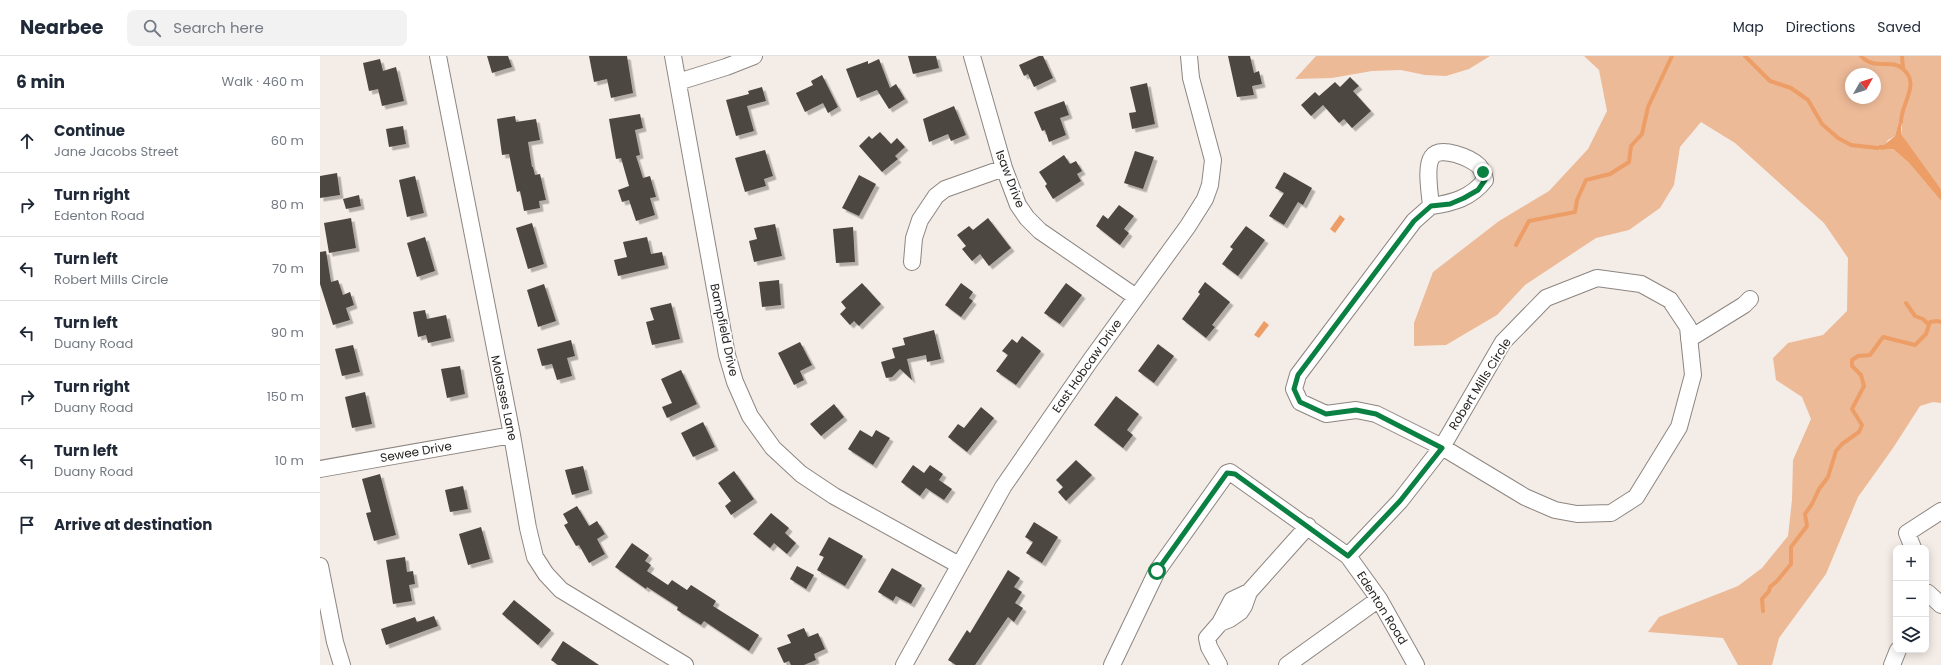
<!DOCTYPE html>
<html lang="en">
<head>
<meta charset="utf-8">
<style>
	:root { --surface:#fff; --page:#f2f2f3; --text:#1f2937; --muted:#747a83; --line:#e0e1e3 }
	body { margin:0; font-family:Poppins,sans-serif; background:var(--page); color:var(--text) }
	.controls { position:absolute; right:12px; bottom:12px; display:grid; overflow:hidden; border-radius:8px; box-shadow:0 2px 10px #0003 }
	.controls button { width:36px; height:36px; display:grid; place-items:center; padding:0; border:0; border-bottom:1px solid var(--line); background:var(--surface); color:var(--text); font:20px sans-serif }
	.compass { position:absolute; left:1525px; top:12px; width:36px; height:36px; border-radius:50%; background:var(--surface); box-shadow:0 2px 10px #0003; rotate:51deg }
	.stop { position:absolute; width:12px; height:12px; margin:-9px; border:3px solid #0b8043; border-radius:50%; background:#fff }
	.stop.end { background:#0b8043; border-color:#fff; box-shadow:0 1px 4px #0008 }
	.list { margin:0; padding:0; list-style:none }
	h2 { display:flex; justify-content:space-between; align-items:center; height:52px; margin:0; padding:0 16px; font-size:17px }
	h2 small { font-size:13px; font-weight:400; color:var(--muted) }
	.list li { display:grid; grid-template-columns:26px 1fr auto; gap:12px; align-items:center; box-sizing:border-box; height:64px; padding:0 16px; border-top:1px solid var(--line) }
	.list b { display:block; font-size:15px; white-space:nowrap }
	.list p { margin:0; font-size:13px; white-space:nowrap; color:var(--muted) }
	.list em { font-size:13px; font-style:normal; color:var(--muted) }
	.icon { flex:none; width:22px; height:22px; fill:none; stroke:currentColor; stroke-width:2; stroke-linecap:round; stroke-linejoin:round }
	.map { position:relative; flex:none; width:1621px; height:609px; overflow:hidden }
	header { display:flex; align-items:center; gap:24px; box-sizing:border-box; height:56px; padding:0 20px; background:var(--surface); border-bottom:1px solid var(--line) }
	header strong { font-size:19px }
	nav { display:flex; gap:22px; margin-inline-start:auto; font-size:14px }
	.search { width:280px; height:36px; background:var(--page); display:flex; align-items:center; gap:10px; box-sizing:border-box; padding:0 14px; border-radius:8px; color:var(--muted); font-size:15px }
	main { display:flex }
	aside { flex:1; background:var(--surface) }
	.map>svg:first-child { display:block }
	.green { fill:#edba98; fill-rule:evenodd }
	.water { fill:#ed9e67 }
	.lines { fill:none; stroke-linecap:round; stroke-linejoin:round }
	.stream { stroke:#ed9e67; stroke-width:4 }
	.building { fill:#4d4642; filter:url(#shadow) }
	.minor-casing { stroke:#8d8580; stroke-width:18 }
	.minor { stroke:#fff; stroke-width:16 }
	.route { stroke:#0b8043; stroke-width:5 }
	.labels { text-anchor:middle; stroke-width:4; stroke-linejoin:round; paint-order:stroke }
	.street-label { font-size:12px; fill:#272422; stroke:#fff }
</style>
</head>
<body>
<header>
<strong>Nearbee</strong>
<div class="search"><svg class="icon" aria-label="search" viewBox="0 0 24 24"><circle cx="10" cy="10" r="6"/><path d="M15 15l6 6"/></svg>Search here</div>
<nav><a>Map</a><a>Directions</a><a>Saved</a></nav>
</header>
<main>
<aside>
<h2>6 min<small>Walk · 460 m</small></h2>
<ul class="list">
<li><svg class="icon" aria-label="ahead" viewBox="0 0 24 24"><path d="M12 20V5M6 11l6-6 6 6"/></svg><div><b>Continue</b><p>Jane Jacobs Street</p></div><em>60 m</em></li>
<li><svg class="icon" aria-label="right" viewBox="0 0 24 24"><path d="M7 20v-9h11M14 6l5 5-5 5"/></svg><div><b>Turn right</b><p>Edenton Road</p></div><em>80 m</em></li>
<li><svg class="icon" aria-label="left" viewBox="0 0 24 24"><path d="M17 20v-9H6M10 6l-5 5 5 5"/></svg><div><b>Turn left</b><p>Robert Mills Circle</p></div><em>70 m</em></li>
<li><svg class="icon" aria-label="left" viewBox="0 0 24 24"><path d="M17 20v-9H6M10 6l-5 5 5 5"/></svg><div><b>Turn left</b><p>Duany Road</p></div><em>90 m</em></li>
<li><svg class="icon" aria-label="right" viewBox="0 0 24 24"><path d="M7 20v-9h11M14 6l5 5-5 5"/></svg><div><b>Turn right</b><p>Duany Road</p></div><em>150 m</em></li>
<li><svg class="icon" aria-label="left" viewBox="0 0 24 24"><path d="M17 20v-9H6M10 6l-5 5 5 5"/></svg><div><b>Turn left</b><p>Duany Road</p></div><em>10 m</em></li>
<li><svg class="icon" aria-label="arrive" viewBox="0 0 24 24"><path d="M6 21V4h12l-3 4 3 4H6"/></svg><div><b>Arrive at destination</b></div></li>
</ul>
</aside>
<div class="map">
<svg width="1621" height="609" viewBox="0 0 1621 609">
	<defs>
		<filter id="shadow"><feDropShadow dx="3.5" dy="3.5" stdDeviation="0" flood-color="#0004"/></filter>
	</defs>
	<rect width="100%" height="100%" fill="#f4ece6"/>
	<path class="green" d="M996,0H1170L1149,13L1126,20L1105,19L1081,14L1052,15L1012,22L975,23Z
		M1264,0H1621V133L1584,83L1581,78L1582,71L1578,68L1575,80L1568,84L1562,94L1573,93L1589,107L1621,145V347L1613,346L1600,350L1573,392L1538,441L1506,518L1459,582L1452,609H1418L1403,582L1328,576L1339,561L1418,530L1442,512L1468,480L1472,444L1473,404L1491,363L1482,341L1456,324L1453,302L1468,287L1503,279L1527,255L1528,202L1504,167L1415,87L1381,66L1360,91L1354,129L1340,152L1309,174L1276,182L1205,229L1177,259L1126,289L1094,290V267L1113,216L1179,165L1229,135L1268,93L1287,55L1279,14ZM1531,18H1555V42H1531Z"/>
	<path class="water" d="M1581,66V78L1621,133V145L1589,107L1573,93L1562,94L1558,92L1559,89H1564L1575,80L1578,68Z
		M1020,159L1025,163L1015,177L1010,173Z
		M944,265L949,269L939,282L934,279Z"/>
	<g class="lines">
		<path class="stream" d="M1425,0L1450,25L1471,32L1488,44L1502,68L1518,82L1531,89L1558,92
			M1541,0C1554,15 1571,2 1583,13C1601,28 1581,47 1581,66
			M1582,0L1583,12
			M1196,189L1209,165L1255,156L1257,144L1266,124L1290,118L1309,106L1311,90L1322,78L1328,51L1352,0
			M1586,247L1595,260L1603,263L1609,269
			M1443,555L1442,543L1449,535L1450,531L1457,525L1471,508V491L1487,470L1485,458L1492,448L1499,433L1508,421L1516,395L1522,388L1539,376L1542,369L1532,353L1544,330L1541,319L1532,310V304L1538,300L1550,299L1563,281L1595,289L1606,278L1610,266L1617,265L1621,266"/>
	</g>
	<path class="building" d="M167,0H188L192,11L172,17Z
		M269,0H307L313,37L291,42L287,23L274,26Z
		M588,0H616L619,12L593,18Z
		M719,0H723L733,22L714,31L708,18L704,20L699,9Z
		M908,0H930L934,17L939,15L942,28L932,30L934,39L917,41Z
		M60,3L63,15L76,11L84,45L62,50L58,33L49,35L43,7Z
		M559,3L570,32L576,28L585,43L569,53L557,34L537,42L526,13L548,5V8Z
		M502,19L518,51L508,57L503,47L485,56L476,37L493,29L491,25Z
		M1030,21L1039,30L1033,35L1051,55L1032,72L1024,63L1019,67L1003,49L991,60L981,49L995,36L999,40L1015,26L1020,31Z
		M827,27L835,68L812,73L809,57L816,56L810,31Z
		M442,31L446,45L427,50L434,75L416,80L406,44L429,38L428,35Z
		M744,45L749,59L740,62L746,79L729,86L725,74L722,75L714,56Z
		M634,50L646,79L631,85L628,78L609,86L603,63Z
		M320,58L323,72L315,74L320,99L316,100L323,122L330,120L336,141L330,142L335,159L316,165L309,144L302,146L298,134L309,130L301,102L296,103L289,63Z
		M195,60L196,66L216,63L220,84L208,86L212,111H213L215,119L220,118L226,144L219,145L220,152L204,155L200,135L197,136L189,98L182,99L177,63Z
		M83,70L86,88L69,91L66,73Z
		M560,76L571,88L577,82L585,91L575,100L578,103L562,116L539,90L549,80L552,83Z
		M445,94L453,120L444,123L446,130L425,136L415,102Z
		M815,95L834,101L823,133L804,127Z
		M744,99L750,108L756,105L762,115L757,118L761,125L733,143L725,130L727,128L719,116Z
		M964,116L992,132L983,149L978,146L964,169L949,160L964,137L955,132Z
		M17,117L20,139L0,142V120Z
		M539,119L556,128L539,160L522,152Z
		M95,120L104,157L87,161L79,124Z
		M39,139L41,150L26,153L23,143Z
		M799,149L814,160L804,173L809,177L800,189L776,170L783,159L788,163Z
		M31,162L36,192L9,197L4,167Z
		M668,162L691,192L669,210L660,198L652,205L642,193L646,190L637,179L649,170L653,174Z
		M212,167L224,208L208,213L196,172Z
		M455,168L462,200L434,206L429,185L437,183L434,172Z
		M926,170L945,184L918,220L902,208L913,193L910,191Z
		M533,171L535,206L516,207L513,173Z
		M105,181L115,215L97,221L87,187Z
		M327,181L331,198L342,196L345,209L298,220L294,204L307,201L303,186Z
		M6,195L11,226L18,224L23,239L30,236L34,249L26,252L30,264L13,269L0,228V196Z
		M459,224L461,249L442,251L439,226Z
		M885,226L910,246L892,269L895,271L886,282L862,263L880,238L878,236Z
		M542,227L561,248L539,270L534,265L530,269L520,258L526,252L521,246Z
		M641,227L653,236L649,242L653,245L641,261L625,249Z
		M746,227L762,239L740,268L724,257Z
		M224,228L236,265L218,271L207,234Z
		M351,247L360,283L332,289L326,266L334,264L330,252Z
		M105,254L107,263L126,259L131,282L108,287L106,279L98,281L93,256Z
		M614,274L621,303L607,306L606,299L587,303L592,324L580,313L572,321L566,322L561,306L575,302L572,292L585,289L583,282Z
		M702,280L721,295L696,329L676,315L688,299L682,295L692,283L697,287Z
		M251,284L255,300L247,302L252,320L237,324L232,308L222,310L217,293Z
		M480,286L492,309L480,315L484,324L474,329L458,297Z
		M838,288L854,300L834,327L818,315Z
		M33,289L40,316L22,320L15,293Z
		M140,310L145,338L127,342L121,313Z
		M361,314L377,348L347,362L342,351L352,347L341,323Z
		M45,336L52,368L32,372L25,341Z
		M796,340L819,358L807,374L813,379L803,392L774,369Z
		M514,348L524,361L501,380L490,368Z
		M661,351L674,362L647,396L628,381L638,368L644,372Z
		M383,366L395,391L373,401L361,377Z
		M540,374L552,381L556,374L570,382L553,409L528,393Z
		M756,404L772,419L746,445L738,436L743,431L736,424Z
		M593,409L604,417L610,409L623,418L619,424L632,433L624,444L606,432L600,440L581,426Z
		M263,410L269,434L252,439L245,414Z
		M414,415L434,443L411,459L405,450L411,445L398,427Z
		M60,418L76,479L54,485L46,457L51,456L42,423Z
		M143,430L148,453L130,456L125,434Z
		M257,450L269,470L277,465L285,478L277,483L285,498L269,507L259,489L256,490L244,469L248,467L243,458Z
		M451,457L469,472L465,477L476,487L467,498L454,487L450,492L433,478Z
		M714,466L738,481L722,507L706,497L713,486L705,481Z
		M161,471L170,503L148,509L139,478Z
		M509,481L543,500L525,530L497,514L504,501L499,499Z
		M312,487L329,499L325,505L331,509L327,515L348,529L352,524L367,534L371,529L396,545L393,550L439,579L429,595L384,565L381,569L357,554L358,551L327,531L326,533L295,511Z
		M85,501L87,516L93,515L95,528L89,529L92,545L73,548L66,504Z
		M477,510L494,519L486,533L470,523Z
		M572,512L602,529L591,548L576,540L573,545L558,536Z
		M688,514L700,522L694,531L702,536L695,547L703,552L694,566L688,561L655,609H636L628,604L647,574L650,577Z
		M194,544L231,574L218,589L182,558Z
		M114,560L118,570L66,589L61,573L95,561L97,566Z
		M484,572L488,581L498,577L505,593L494,598L496,604L484,609H471L469,605L464,607L457,592L471,587L467,579Z
		M243,585L279,609H238L231,604Z"/>
	<g class="lines">
		<defs>
			<path id="minor" d="M118,0L192,379L208,472L215,501L226,518L241,534L365,609
				M353,0L407,299L415,326L430,360L453,392L481,418L514,440L639,509
				M652,0L684,112L698,149L707,162L720,175L816,241
				M358,26L406,11L434,0
				M592,206L594,182L600,164L616,140L625,133L684,112
				M1369,283L1424,249L1430,243
				M0,413L192,379
				M1593,492L1587,477L1621,455
				M1028,500L1080,445L1122,391L1183,286L1226,242L1277,222L1321,228L1350,244L1368,271L1373,319L1359,371L1316,441L1291,457L1257,458L1235,454L1205,441L1122,391L1056,358L1036,354L1006,358L980,346L974,333L978,319L1094,165L1111,150C1110,138 1105,110 1112,101C1120,89 1151,102 1159,110C1163,115 1164,118 1165,124C1151,142 1133,147 1111,150
				M0,510L15,586L22,609
				M1606,538L1608,537L1621,549
				M900,567L910,563L920,556L924,550L929,536L988,470
				M584,609L683,431L770,305L868,170L885,143L890,129L893,104L871,22L869,0
				M792,609L837,515L907,417L910,416L1028,500L1059,543L1096,609
				M899,609L889,591L887,582L900,567L912,544L929,536
				M967,609L1059,543
				M1572,609L1578,594"/>
		</defs>
		<use href="#minor" class="minor-casing"/>
		<use href="#minor" class="minor"/>
	</g>
	<g class="lines">
		<path class="route" d="M837,515L907,417L915,418L1028,500L1080,445L1122,392L1056,358L1036,354L1006,358L980,346L974,333L978,319L1094,165L1111,150L1130,148L1144,142L1158,134L1165,124L1163,116"/>
	</g>
	<g class="labels">
		<g class="street-label">
			<text transform="translate(690 123) rotate(69)" y="4">Isaw Drive</text>
			<text transform="translate(404 274) rotate(78)" y="4">Bampfield Drive</text>
			<text transform="translate(767 310) rotate(-55)" y="4">East Hobcaw Drive</text>
			<text transform="translate(1160 328) rotate(-58)" y="4">Robert Mills Circle</text>
			<text transform="translate(184 342) rotate(78)" y="4">Molasses Lane</text>
			<text transform="translate(96 396) rotate(-10)" y="4">Sewee Drive</text>
			<text transform="translate(1062 552) rotate(58)" y="4">Edenton Road</text>
		</g>
	</g>
</svg>
<div class="controls">
<button>+</button>
<button>−</button>
<button><svg class="icon" aria-label="layers" viewBox="0 0 24 24"><path d="M12 4l9 5-9 5-9-5zM3 14l9 5 9-5"/></svg></button>
</div>
<svg class="compass" viewBox="-18 -18 36 36"><path d="M0-13l5 13h-10z" fill="#e53935"/><path d="M0 13l5-13h-10z" fill="#747a83"/></svg>
<div class="stop" style="left:837px;top:515px"></div>
<div class="stop end" style="left:1163px;top:116px"></div>
</div>
</main>
</body>
</html>
